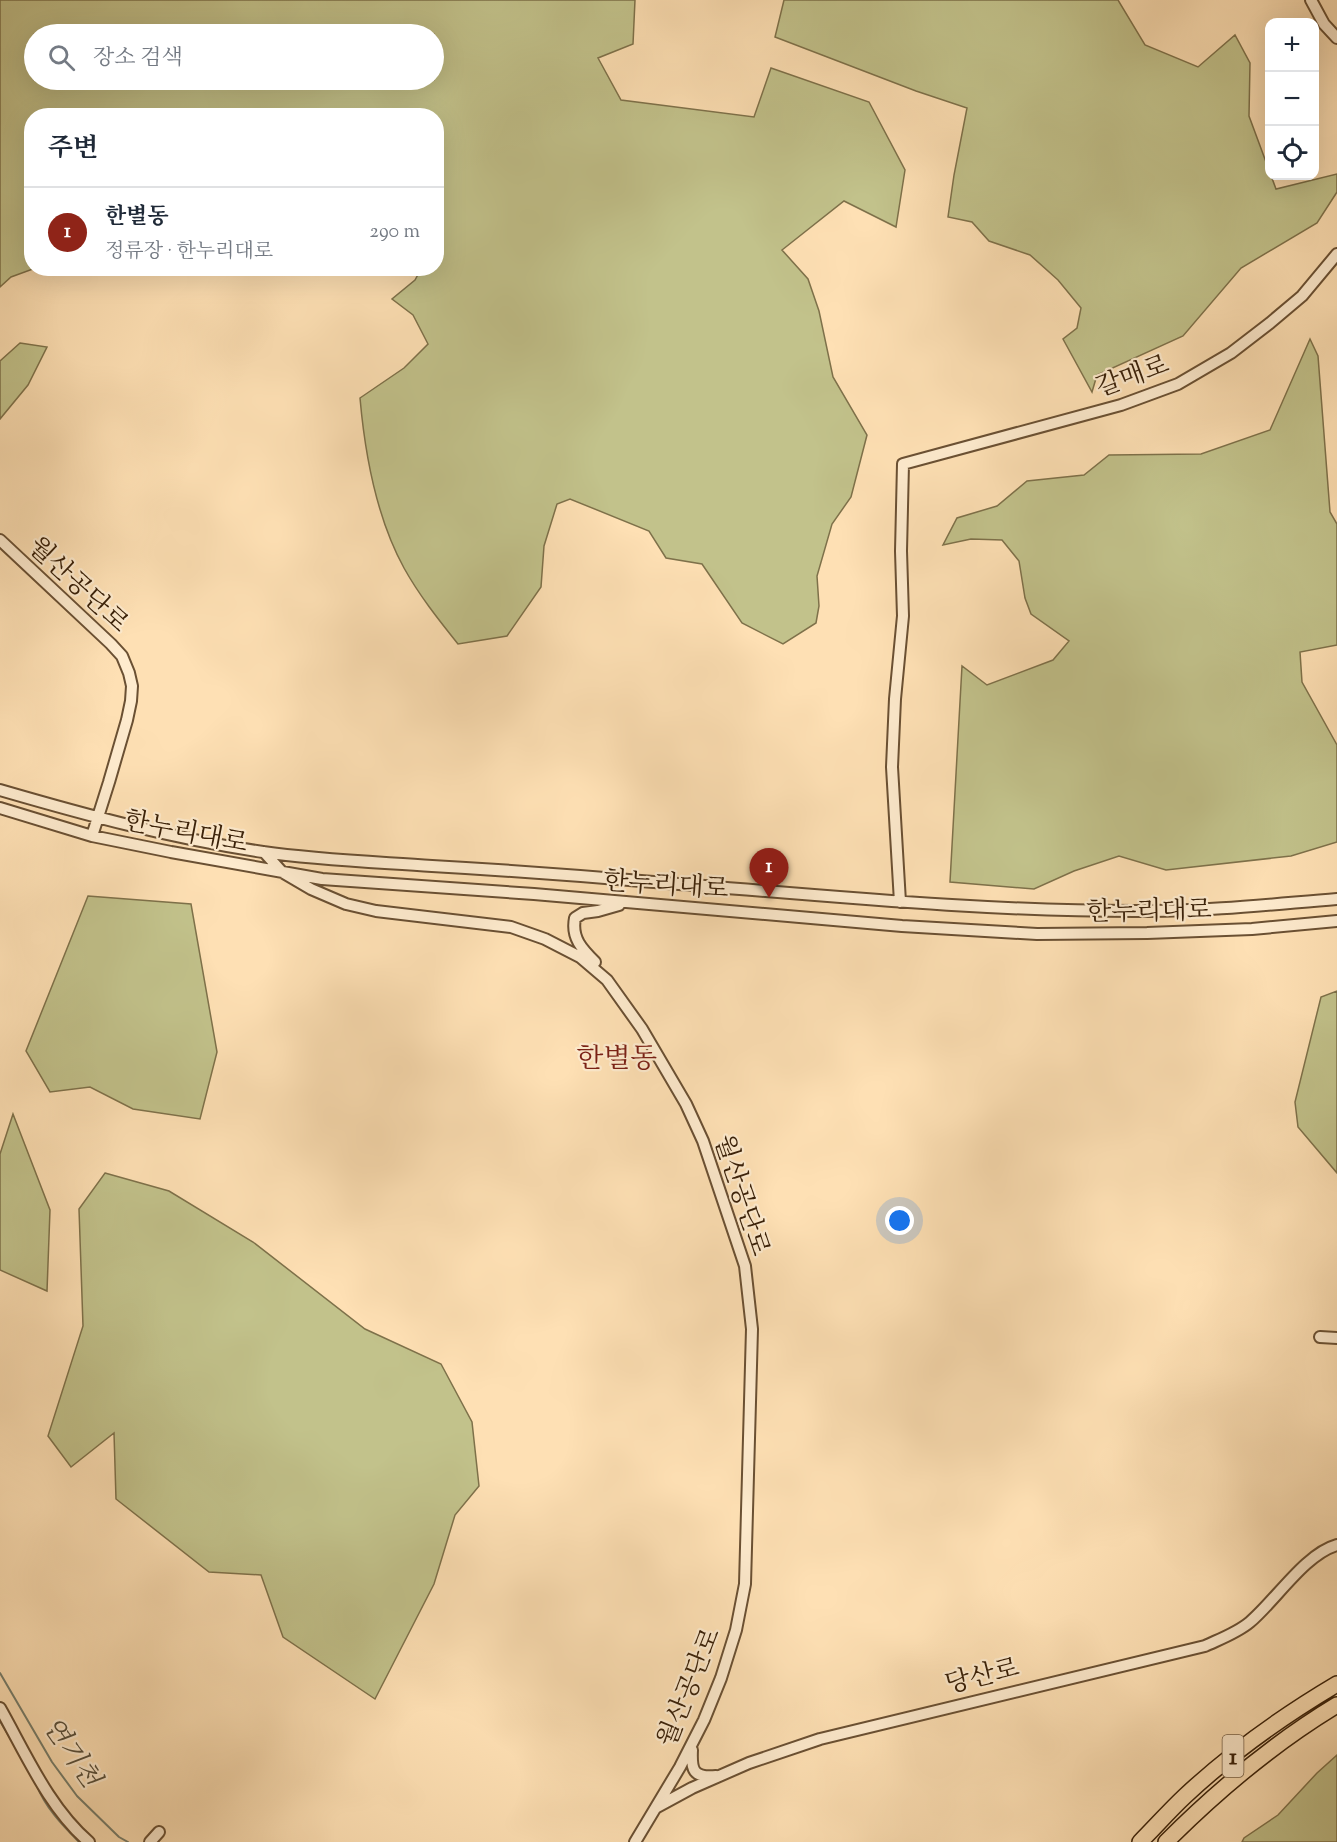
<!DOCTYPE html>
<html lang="ko">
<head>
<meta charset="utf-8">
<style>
	:root { --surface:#fff; --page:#f2f2f3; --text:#1f2937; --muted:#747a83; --line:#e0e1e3; --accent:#8f2418 }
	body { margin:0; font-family:"Sorts Mill Goudy","Noto Serif KR",serif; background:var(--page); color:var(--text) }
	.controls { position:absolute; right:18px; top:18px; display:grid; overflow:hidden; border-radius:12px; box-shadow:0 6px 24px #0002 }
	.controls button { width:54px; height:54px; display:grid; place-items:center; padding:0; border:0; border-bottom:2px solid var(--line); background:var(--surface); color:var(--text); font:30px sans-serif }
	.you { position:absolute; left:900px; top:1221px; width:21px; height:21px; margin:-15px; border:4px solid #fff; border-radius:50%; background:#1a73e8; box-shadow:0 0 0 9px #1a73e833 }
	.badge { display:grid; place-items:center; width:39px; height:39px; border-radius:50%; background:var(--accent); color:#fff; font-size:20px; font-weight:700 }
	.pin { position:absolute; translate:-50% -50px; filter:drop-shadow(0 2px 3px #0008) }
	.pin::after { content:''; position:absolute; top:32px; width:21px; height:18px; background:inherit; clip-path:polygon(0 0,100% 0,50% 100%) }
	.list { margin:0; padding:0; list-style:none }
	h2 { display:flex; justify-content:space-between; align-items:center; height:78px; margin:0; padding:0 24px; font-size:26px }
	h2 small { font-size:20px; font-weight:400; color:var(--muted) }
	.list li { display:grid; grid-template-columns:39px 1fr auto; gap:18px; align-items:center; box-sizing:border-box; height:90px; padding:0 24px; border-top:2px solid var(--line) }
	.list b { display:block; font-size:22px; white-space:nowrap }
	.list p { margin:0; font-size:20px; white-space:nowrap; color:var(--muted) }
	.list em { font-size:20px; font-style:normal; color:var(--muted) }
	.icon { flex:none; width:33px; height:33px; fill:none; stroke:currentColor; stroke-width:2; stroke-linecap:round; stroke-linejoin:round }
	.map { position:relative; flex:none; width:1337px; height:1842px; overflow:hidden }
	.search { position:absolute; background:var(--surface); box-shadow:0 6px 24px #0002; left:24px; top:24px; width:420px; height:66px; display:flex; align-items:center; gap:15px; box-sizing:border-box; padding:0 21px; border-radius:33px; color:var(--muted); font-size:22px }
	.panel { position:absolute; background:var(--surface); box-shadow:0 6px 24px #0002; left:24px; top:108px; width:420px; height:168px; border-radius:24px }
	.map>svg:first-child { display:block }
	.green { fill:#c2c28b; stroke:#7e714a; stroke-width:1.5; fill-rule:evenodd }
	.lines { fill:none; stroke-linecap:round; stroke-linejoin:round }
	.stream { stroke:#777e6c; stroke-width:2 }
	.minor-casing { stroke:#6a5033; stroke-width:14 }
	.highway-casing { stroke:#392008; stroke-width:18 }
	.minor { stroke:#feebce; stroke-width:10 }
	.highway { stroke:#fee0b4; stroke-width:15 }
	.labels { text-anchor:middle; stroke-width:4.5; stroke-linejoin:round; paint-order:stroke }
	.shield { fill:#feebce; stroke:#745d43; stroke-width:1.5 }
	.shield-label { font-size:24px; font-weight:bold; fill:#392008 }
	.street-label { font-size:26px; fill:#392008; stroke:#feebce }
	.water-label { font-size:27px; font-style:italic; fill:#584f3a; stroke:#feebce }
	.quarter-label { font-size:28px; fill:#7a1f14; stroke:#feebce }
</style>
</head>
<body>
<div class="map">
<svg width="1337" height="1842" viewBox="0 0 1337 1842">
	<rect width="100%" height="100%" fill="#fee0b4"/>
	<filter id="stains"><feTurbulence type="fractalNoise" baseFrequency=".00333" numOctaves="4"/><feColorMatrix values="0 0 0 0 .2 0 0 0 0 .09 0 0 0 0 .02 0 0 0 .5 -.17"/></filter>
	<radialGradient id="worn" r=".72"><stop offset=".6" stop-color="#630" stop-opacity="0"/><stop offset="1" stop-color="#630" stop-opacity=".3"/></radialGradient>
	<path class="green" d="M0,0H635L633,44L598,58L621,100L754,117L771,68L869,102L905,170L896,227L844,201L782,250L808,279L819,311L833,377L867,435L851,497L832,524L817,576L819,606L816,623L783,644L742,623L702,564L666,558L649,531L570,499L557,504L544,546L541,587L507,636L458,644C438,619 419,595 404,568C376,517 365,455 360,398L404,368L428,344L413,315L392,299L415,280L421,269L436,268V116H32V268L33,269L11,277L0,287ZM34,34H434V80H34Z
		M784,0H1118L1145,45L1198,67L1235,35L1250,63L1249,116L1276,189L1337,174V192L1317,223L1241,268L1183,336L1097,375L1092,392L1063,339L1077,328L1081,308L1058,280L1030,255L989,241L972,222L948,217L954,175L967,108L916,91L775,37Z
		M1310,339L1318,356L1330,512L1337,524V645L1300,652L1302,682L1337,745V842L1291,856L1166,870L1119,856L1074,871L1034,889L950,882L962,666L987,685L1053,660L1069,641L1031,614L1025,598L1019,561L1002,540L971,539L943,545L957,518L997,506L1027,481L1084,475L1109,455L1201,454L1270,430Z
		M20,343L47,347L28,385L0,419V361Z
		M88,896L191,904L217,1052L200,1119L133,1109L90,1087L50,1092L26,1051Z
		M1337,991V1173L1298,1127L1295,1102L1321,997Z
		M13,1114L50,1210L47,1291L0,1270V1154Z
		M105,1173L169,1191L253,1242L365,1329L441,1364L472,1422L479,1486L455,1515L434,1584L375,1699L283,1637L261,1575L209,1572L116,1499L114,1433L71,1467L48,1436L83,1326L79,1209Z
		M1337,1755V1842H1242L1244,1838L1278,1815L1317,1773Z"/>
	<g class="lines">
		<path class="stream" d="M0,1673L52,1762L77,1796L119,1837L128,1842
			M0,1721L13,1743
			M36,1784C46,1808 61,1824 79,1842"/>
		<defs>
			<path id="minor" d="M1311,0L1324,24L1337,38
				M0,540L111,644L122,656L129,673L132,686L131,701L127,720L109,782L92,836
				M0,790C86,815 174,839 263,852C319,860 376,862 432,866C502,870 572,875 641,881C810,894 979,912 1148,911C1211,911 1274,904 1337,899
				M0,808L92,836L171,852L322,879L534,894L902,926L1037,934L1147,933L1252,929L1337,921
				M264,852L282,872L311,889L346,904L376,911L511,927L545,939L580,957L607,980L642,1029L686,1104L703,1141L745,1266L752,1329L745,1584L736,1630L721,1678L704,1720L680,1767L635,1842
				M900,902L892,767L895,699L903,616L901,551L903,464L1121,405L1178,384L1231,353L1270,323L1302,296L1337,254
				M595,962C582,949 571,938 575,918L583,913L598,911L619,905
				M1320,1337L1337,1338
				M0,1708C26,1754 49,1808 89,1842
				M692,1750C691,1770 693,1778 716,1776
				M657,1807L692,1788L749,1763L820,1739L1205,1646C1220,1639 1237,1633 1250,1622C1276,1600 1305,1554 1337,1545
				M150,1842L159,1832"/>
			<path id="highway" d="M1140,1842C1155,1827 1169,1811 1185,1796C1231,1753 1283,1716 1337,1684
				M1166,1842C1218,1790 1274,1743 1337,1705"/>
		</defs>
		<use href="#minor" class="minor-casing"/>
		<use href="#highway" class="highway-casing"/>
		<use href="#minor" class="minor"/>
		<use href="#highway" class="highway"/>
	</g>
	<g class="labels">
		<rect class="shield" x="1222.5" y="1735" width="21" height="42" rx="4.5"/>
		<g class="shield-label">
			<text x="1233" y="1764">1</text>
		</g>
		<g class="street-label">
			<text transform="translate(1132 375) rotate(-20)" y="9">갈매로</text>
			<text transform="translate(79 584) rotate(43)" y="9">월산공단로</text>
			<text transform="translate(186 831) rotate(11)" y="9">한누리대로</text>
			<text transform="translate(666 884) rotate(4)" y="9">한누리대로</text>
			<text transform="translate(1149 910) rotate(-1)" y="9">한누리대로</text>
			<text transform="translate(743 1195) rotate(72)" y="9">월산공단로</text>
			<text transform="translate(982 1675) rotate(-14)" y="9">당산로</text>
			<text transform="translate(688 1687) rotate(-68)" y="9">월산공단로</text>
		</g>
		<g class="water-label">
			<text transform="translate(72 1752) rotate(55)" y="9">연기천</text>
		</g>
		<g class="quarter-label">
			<text x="617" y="1067">한별동</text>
		</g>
	</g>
	<rect width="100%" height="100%" filter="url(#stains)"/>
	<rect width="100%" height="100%" fill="url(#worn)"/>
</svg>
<div class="controls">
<button>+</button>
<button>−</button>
<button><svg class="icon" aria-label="locate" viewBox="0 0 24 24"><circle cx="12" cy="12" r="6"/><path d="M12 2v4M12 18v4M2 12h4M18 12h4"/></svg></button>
</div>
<div class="you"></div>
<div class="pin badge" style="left:769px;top:898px">1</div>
<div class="search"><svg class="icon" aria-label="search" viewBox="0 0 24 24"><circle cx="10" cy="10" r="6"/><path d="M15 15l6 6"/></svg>장소 검색</div>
<section class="panel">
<h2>주변<small></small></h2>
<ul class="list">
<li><span class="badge">1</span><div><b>한별동</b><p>정류장 · 한누리대로</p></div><em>290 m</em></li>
</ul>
</section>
</div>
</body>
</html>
